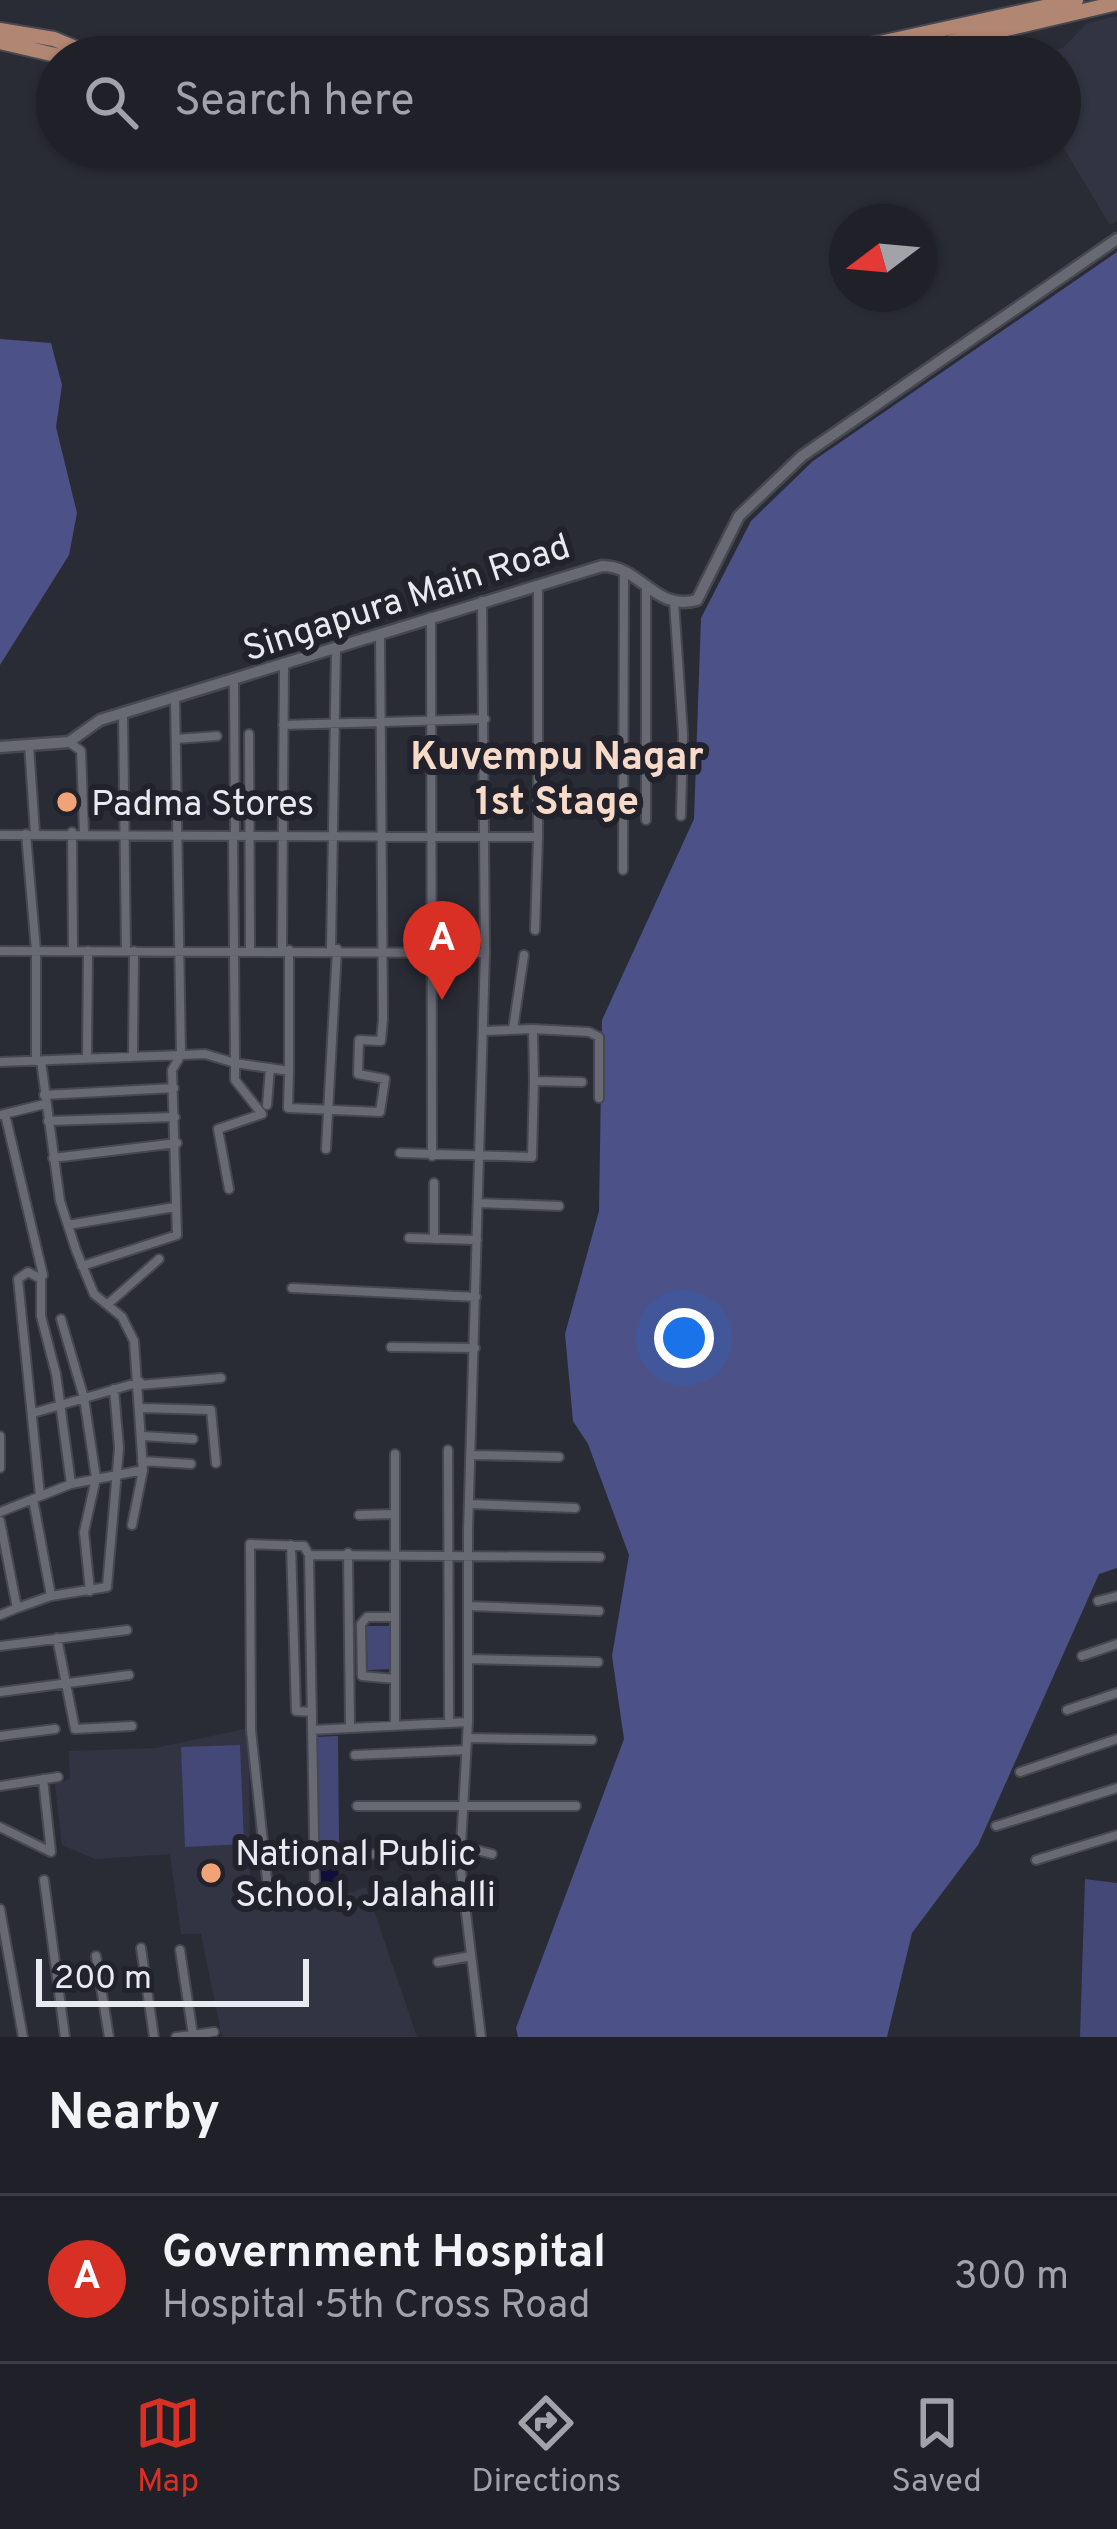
<!DOCTYPE html>
<html lang="en">
<head>
<meta charset="utf-8">
<style>
	:root { --surface:#202128; --page:#2d2e34; --text:#f1f3f6; --muted:#a2a3a8; --line:#3d3e45; --accent:#d93025 }
	body { margin:0; font-family:Overpass,sans-serif; background:var(--page); color:var(--text) }
	.compass { position:absolute; left:829px; top:204px; width:108px; height:108px; border-radius:50%; background:var(--surface); box-shadow:0 3px 9px #0004; rotate:254deg }
	.scale { position:absolute; left:36px; bottom:30px; width:273px; box-sizing:border-box; padding-left:12px; border:6px solid #e9eaf0; border-top:0; font-size:33px; line-height:42px; white-space:nowrap; color:#e9eaf0; -webkit-text-stroke:9px #21222b; paint-order:stroke }
	.you { position:absolute; left:684px; top:1338px; width:42px; height:42px; margin:-30px; border:9px solid #fff; border-radius:50%; background:#1a73e8; box-shadow:0 0 0 18px #1a73e833 }
	.badge { display:grid; place-items:center; width:78px; height:78px; border-radius:50%; background:var(--accent); color:#fff; font-size:39px; font-weight:700 }
	.pin { position:absolute; translate:-50% -99px; filter:drop-shadow(0 3px 6px #0008) }
	.pin::after { content:''; position:absolute; top:63px; width:42px; height:36px; background:inherit; clip-path:polygon(0 0,100% 0,50% 100%) }
	.list { margin:0; padding:0; list-style:none }
	h2 { display:flex; justify-content:space-between; align-items:center; height:156px; margin:0; padding:0 48px; font-size:51px }
	h2 small { font-size:39px; font-weight:400; color:var(--muted) }
	.list li { display:grid; grid-template-columns:78px 1fr auto; gap:36px; align-items:center; box-sizing:border-box; height:168px; padding:0 48px; border-top:3px solid var(--line) }
	.list b { display:block; font-size:45px; white-space:nowrap }
	.list p { margin:0; font-size:39px; white-space:nowrap; color:var(--muted) }
	.list em { font-size:39px; font-style:normal; color:var(--muted) }
	.icon { flex:none; width:66px; height:66px; fill:none; stroke:currentColor; stroke-width:2; stroke-linecap:round; stroke-linejoin:round }
	.map { position:relative; flex:none; width:1117px; height:2037px; overflow:hidden }
	.search { position:absolute; background:var(--surface); box-shadow:0 3px 9px #0004; left:36px; right:36px; top:36px; height:132px; display:flex; align-items:center; gap:30px; box-sizing:border-box; padding:0 42px; border-radius:66px; color:var(--muted); font-size:45px }
	.sheet { height:324px; background:var(--surface) }
	nav { display:flex; justify-content:space-around; align-items:center; box-sizing:border-box; height:168px; border-top:3px solid var(--line); background:var(--surface); font-size:33px; color:var(--muted) }
	nav a { display:grid; justify-items:center; gap:6px }
	nav .on { color:var(--accent) }
	.map>svg:first-child { display:block }
	.built { fill:#323443 }
	.green { fill:#434877 }
	.forest { fill:#4c5187 }
	.water { fill:#110d3d }
	.lines { fill:none; stroke-linecap:round; stroke-linejoin:round }
	.minor-casing { stroke:#464750; stroke-width:12 }
	.tertiary-casing { stroke:#464750; stroke-width:15 }
	.primary-casing { stroke:#464750; stroke-width:18 }
	.minor { stroke:#676973; stroke-width:8 }
	.tertiary { stroke:#676973; stroke-width:10 }
	.primary { stroke:#b18672; stroke-width:14 }
	.poi-dot { fill:#efa377; stroke:#21222b; stroke-width:4.5 }
	.labels { text-anchor:middle; stroke-width:12; stroke-linejoin:round; paint-order:stroke }
	.street-label { font-size:36px; fill:#e9eaf0; stroke:#21222b }
	.poi-label { font-size:36px; fill:#e9eaf0; stroke:#21222b; text-anchor:start }
	.neighbourhood-label { font-size:39px; font-weight:bold; fill:#f8dac9; stroke:#21222b }
</style>
</head>
<body>
<div class="map">
<svg width="1117" height="2037" viewBox="0 0 1117 2037">
	<rect width="100%" height="100%" fill="#2a2c35"/>
	<path class="built" d="M1117,16V221L1110,225L1060,142V57H977L975,52L1022,39L1043,52L1063,48L1087,23Z
		M249,1728L250,1910L306,1908L366,1887L417,2037H222L201,1934H181L170,1854L95,1859L62,1845L55,1784L70,1779L69,1751L156,1748Z"/>
	<path class="green" d="M366,1626H390L391,1669L368,1670Z
		M338,1736L339,1843L317,1842L316,1737Z
		M240,1745L244,1844L185,1847L181,1747Z
		M1085,1879L1117,1883V2037H1080Z"/>
	<path class="forest" d="M1117,252V1568L1099,1574L978,1845L912,1933L887,2037H518L516,2028L624,1739L612,1656L629,1555L588,1444L573,1421L565,1334L599,1211L602,1020L694,819L701,618L751,521L813,461Z
		M0,339L51,343L62,385L56,427L77,513L69,555L0,665Z"/>
	<path class="water" d="M317,1842L339,1843L338,1890H317Z"/>
	<g class="lines">
		<defs>
			<path id="minor" d="M646,586V820
				M482,601L485,953
				M674,602L683,734L681,816
				M431,617L432,1156
				M234,682L235,836
				M175,699L181,1055L205,1054L235,1063L233,836
				M123,713L126,951
				M283,725L485,719
				M249,734L250,950
				M176,739L217,736
				M69,742L81,751L84,832
				M29,745L35,833
				M72,832L73,951
				M26,834L36,951V1061
				M0,835L538,837V585
				M623,870L624,571
				M535,930L538,837
				M331,949L336,648
				M282,950L284,665
				M0,951L485,953L468,1532V1722L460,1863L481,2037
				M513,1029L524,955
				M484,1031L533,1029
				M133,1055L134,951
				M87,1058L88,951
				M0,1062L181,1055L172,1070L177,1235L82,1266
				M289,1071L288,1108L380,1112L385,1079L358,1074L359,1040L381,1041L383,1019L380,635
				M534,1081L533,1029L589,1032L599,1037V1098
				M44,1095L174,1088
				M267,1105L270,1068
				M5,1114L43,1275
				M0,1115L45,1104
				M48,1121L175,1117
				M326,1149L337,949
				M400,1153L532,1157L534,1081L582,1082
				M53,1158L177,1143
				M229,1189L218,1129L262,1114L235,1080V1063L289,1071V950
				M479,1203L559,1206
				M68,1225L175,1207
				M409,1238L477,1240
				M434,1239V1183
				M292,1288L476,1297
				M108,1304L159,1259
				M61,1319L84,1398L96,1478L84,1532L90,1591
				M391,1347L475,1348
				M140,1385L221,1378
				M142,1408L211,1410L216,1463
				M33,1413L140,1382
				M0,1436V1468
				M142,1436L193,1439
				M448,1450L449,1723
				M395,1454V1725
				M472,1455L559,1457
				M142,1461L191,1464
				M40,1496L18,1279L28,1272L41,1279V1316L56,1374L71,1484
				M33,1499L51,1596
				M469,1504L575,1508
				M0,1512L71,1484L143,1470L134,1341L122,1317L94,1294L76,1250L60,1201L41,1061
				M359,1515L394,1514
				M0,1521L17,1608L0,1615
				M132,1525L143,1470
				M291,1545L296,1711L312,1712
				M348,1553L350,1726
				M309,1555L315,1892L269,1898L251,1730L250,1544L304,1546L309,1555L600,1557
				M1098,1601L1117,1596
				M468,1606L599,1611
				M17,1608L51,1596L107,1587L119,1448L114,1389
				M394,1617H367L361,1624L362,1676L395,1679
				M57,1638L75,1729L132,1726
				M0,1646L127,1630
				M1082,1656L1117,1644
				M468,1659L598,1662
				M0,1692L129,1675
				M1067,1710L1117,1693
				M312,1730L468,1722
				M0,1736L55,1729
				M467,1738L592,1740
				M355,1755L466,1750
				M1020,1772L1117,1739
				M0,1786L58,1777
				M357,1806H576
				M996,1826L1117,1788
				M0,1827L51,1852L43,1779
				M461,1846L492,1854
				M353,1855L459,1851
				M1036,1860L1117,1835
				M44,1880L65,2037
				M0,1909L23,2037
				M141,1948L154,2037
				M96,1956L109,2037
				M438,1962L471,1956
				M193,2035L214,2032
				M176,2037L193,2035L180,1950"/>
			<path id="tertiary" d="M0,747L69,742L100,720L602,566C642,566 654,612 697,600L739,516L802,456L1117,239"/>
			<path id="primary" d="M0,30L54,39L97,57
				M0,42L64,57
				M661,57L694,51L825,55L1076,0
				M887,57L1117,3"/>
		</defs>
		<use href="#minor" class="minor-casing"/>
		<use href="#tertiary" class="tertiary-casing"/>
		<use href="#primary" class="primary-casing"/>
		<use href="#minor" class="minor"/>
		<use href="#tertiary" class="tertiary"/>
		<use href="#primary" class="primary"/>
	</g>
	<g class="poi-dot">
		<circle cx="67" cy="802" r="12"/>
		<circle cx="211" cy="1873" r="12"/>
	</g>
	<g class="labels">
		<g class="street-label">
			<text transform="translate(406 596) rotate(-18)" y="13">Singapura Main Road</text>
		</g>
		<g class="poi-label">
			<text x="91" y="815">Padma Stores</text>
			<text x="235" y="1865">National Public<tspan x="235" dy="41">School, Jalahalli</tspan></text>
		</g>
		<g class="neighbourhood-label">
			<text x="557" y="769">Kuvempu Nagar<tspan x="557" dy="45">1st Stage</tspan></text>
		</g>
	</g>
</svg>
<svg class="compass" viewBox="-18 -18 36 36"><path d="M0-13l5 13h-10z" fill="#e53935"/><path d="M0 13l5-13h-10z" fill="#a2a3a8"/></svg>
<div class="scale">200 m</div>
<div class="you"></div>
<div class="pin badge" style="left:442px;top:1000px">A</div>
<div class="search"><svg class="icon" aria-label="search" viewBox="0 0 24 24"><circle cx="10" cy="10" r="6"/><path d="M15 15l6 6"/></svg>Search here</div>
</div>
<section class="sheet">
<h2>Nearby<small></small></h2>
<ul class="list">
<li><span class="badge">A</span><div><b>Government Hospital</b><p>Hospital · 5th Cross Road</p></div><em>300 m</em></li>
</ul>
</section>
<nav>
<a class="on"><svg class="icon" aria-label="map" viewBox="0 0 24 24"><path d="M3 6l6-2 6 2 6-2v14l-6 2-6-2-6 2zM9 4v14M15 6v14"/></svg>Map</a>
<a><svg class="icon" aria-label="directions" viewBox="0 0 24 24"><path d="M12 3l9 9-9 9-9-9zM9 14v-3h6M13 9l2 2-2 2"/></svg>Directions</a>
<a><svg class="icon" aria-label="saved" viewBox="0 0 24 24"><path d="M7 4h10v16l-5-4-5 4z"/></svg>Saved</a>
</nav>
</body>
</html>
